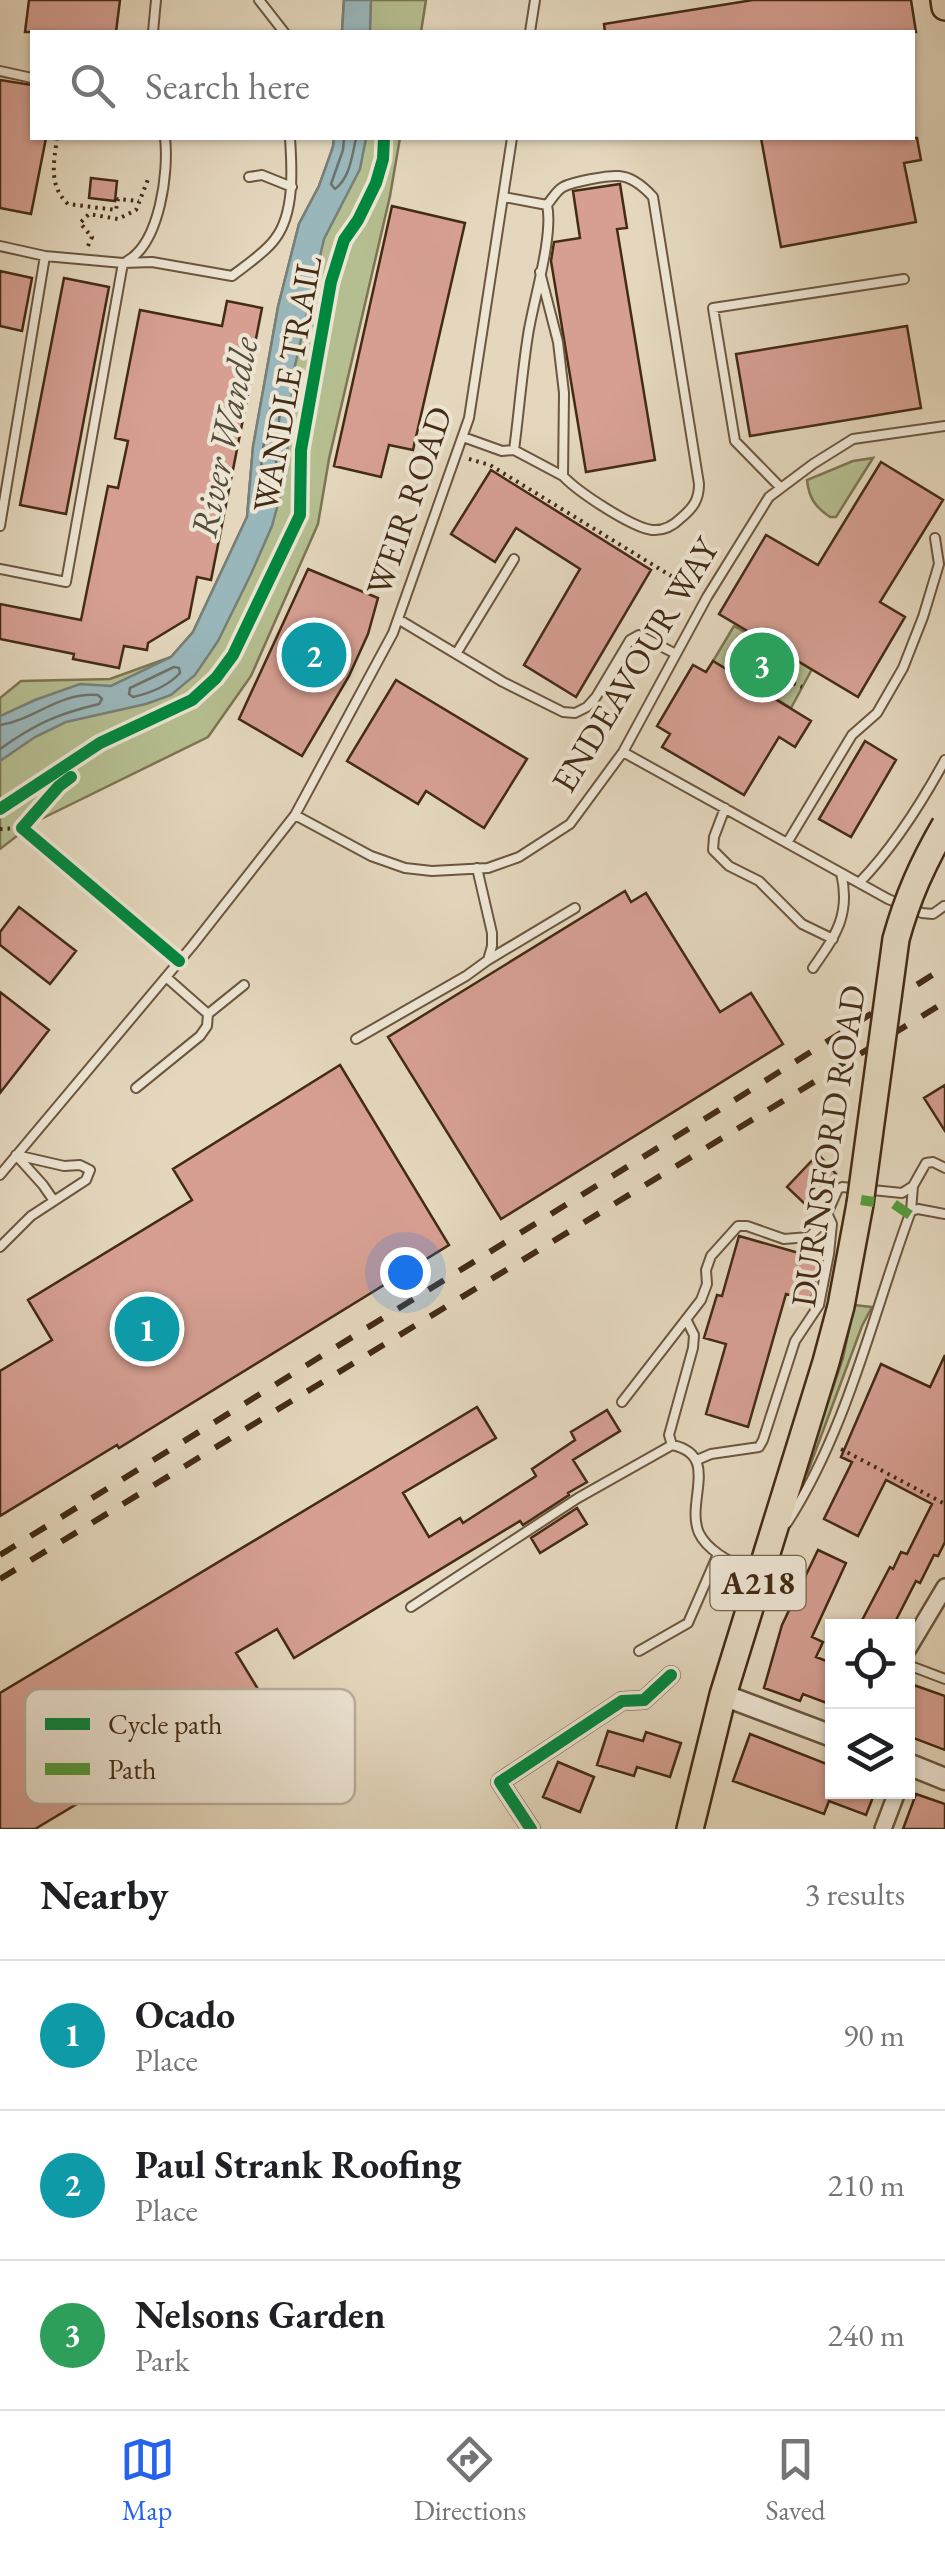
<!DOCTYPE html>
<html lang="en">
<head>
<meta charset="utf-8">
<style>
	:root { --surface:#fff; --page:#f2f2f2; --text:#202124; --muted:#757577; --line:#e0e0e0; --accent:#2563eb }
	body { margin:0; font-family:"EB Garamond",serif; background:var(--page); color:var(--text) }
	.controls { position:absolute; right:30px; bottom:30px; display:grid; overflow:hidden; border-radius:0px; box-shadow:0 2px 8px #0004 }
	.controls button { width:90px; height:90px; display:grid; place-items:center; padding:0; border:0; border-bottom:2px solid var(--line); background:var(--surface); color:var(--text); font:50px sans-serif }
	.you { position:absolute; left:405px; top:1272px; width:35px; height:35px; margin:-25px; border:8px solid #fff; border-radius:50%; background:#1a73e8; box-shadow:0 0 0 15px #1a73e833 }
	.badge { display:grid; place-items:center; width:65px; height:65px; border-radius:50%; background:var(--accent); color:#fff; font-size:32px; font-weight:700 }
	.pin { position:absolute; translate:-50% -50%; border:5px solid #fff; box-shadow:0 2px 10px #0006 }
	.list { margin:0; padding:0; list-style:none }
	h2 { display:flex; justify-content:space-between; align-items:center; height:130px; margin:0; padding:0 40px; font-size:42px }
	h2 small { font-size:32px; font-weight:400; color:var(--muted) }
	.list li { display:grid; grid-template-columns:65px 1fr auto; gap:30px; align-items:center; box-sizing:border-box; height:150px; padding:0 40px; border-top:2px solid var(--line) }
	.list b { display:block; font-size:38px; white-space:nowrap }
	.list p { margin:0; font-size:32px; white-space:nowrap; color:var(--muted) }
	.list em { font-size:32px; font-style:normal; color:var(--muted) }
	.icon { flex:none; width:55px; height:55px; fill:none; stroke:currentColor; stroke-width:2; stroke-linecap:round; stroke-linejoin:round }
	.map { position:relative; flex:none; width:945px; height:1829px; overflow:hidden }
	.search { position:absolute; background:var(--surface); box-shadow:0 2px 8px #0004; left:30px; right:30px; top:30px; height:110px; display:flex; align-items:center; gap:25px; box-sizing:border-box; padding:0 35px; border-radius:0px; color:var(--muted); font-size:38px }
	.sheet { height:580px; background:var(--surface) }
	nav { display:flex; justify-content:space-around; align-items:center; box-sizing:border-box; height:140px; border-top:2px solid var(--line); background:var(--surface); font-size:28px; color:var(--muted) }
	nav a { display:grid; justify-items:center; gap:5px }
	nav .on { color:var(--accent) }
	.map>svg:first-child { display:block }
	.green { fill:#b5be90; stroke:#7c7452; stroke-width:2.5 }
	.water { fill:#99b7bb; stroke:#777f78; stroke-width:2.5 }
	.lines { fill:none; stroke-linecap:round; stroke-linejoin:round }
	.shore { stroke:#6e7168; stroke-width:2.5 }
	.building { fill:#d69f92; stroke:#432b14; stroke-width:2.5 }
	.service-casing { stroke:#6b563e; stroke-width:12 }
	.minor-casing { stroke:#6b563e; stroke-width:20 }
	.tertiary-casing { stroke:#6b563e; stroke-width:25 }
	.primary-casing { stroke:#432b14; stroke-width:30 }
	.path { stroke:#432b14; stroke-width:4; stroke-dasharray:2.5 5; stroke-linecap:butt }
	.service { stroke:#ede5d4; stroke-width:8 }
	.minor { stroke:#ede5d4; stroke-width:15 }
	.tertiary { stroke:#ede5d4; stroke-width:20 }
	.primary { stroke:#e4d7bd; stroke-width:25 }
	.rail { stroke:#432b14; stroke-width:6; stroke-dasharray:18 18; stroke-linecap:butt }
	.primary-bridge-casing { stroke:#432b14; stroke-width:30; stroke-linecap:butt }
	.primary-bridge { stroke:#e4d7bd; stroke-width:25 }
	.quiet { stroke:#549d3d; stroke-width:10; stroke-dasharray:20 10; stroke-linecap:butt }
	.cycleway-casing { stroke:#ede5d4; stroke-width:19 }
	.cycleway { stroke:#00873e; stroke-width:12 }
	.labels { text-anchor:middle; stroke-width:8; stroke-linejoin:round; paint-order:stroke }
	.shield { fill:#ede5d4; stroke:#76634e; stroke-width:2.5 }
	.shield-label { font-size:32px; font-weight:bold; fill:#432b14 }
	.street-label { font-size:35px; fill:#432b14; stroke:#ede5d4 }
	.water-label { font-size:38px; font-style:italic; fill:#584e3e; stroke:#ede5d4 }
	.key { fill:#ede5d4; stroke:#baad9a; stroke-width:2.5 }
	.key-label { font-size:28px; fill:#432b14 }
</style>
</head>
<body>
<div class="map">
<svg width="945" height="1829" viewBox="0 0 945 1829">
	<rect width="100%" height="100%" fill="#e4d7bd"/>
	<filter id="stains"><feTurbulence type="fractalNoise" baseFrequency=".002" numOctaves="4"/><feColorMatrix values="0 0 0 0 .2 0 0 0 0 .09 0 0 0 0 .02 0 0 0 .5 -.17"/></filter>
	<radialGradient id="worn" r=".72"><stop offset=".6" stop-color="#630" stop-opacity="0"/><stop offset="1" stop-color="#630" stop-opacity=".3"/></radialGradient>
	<path class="green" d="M344,0H426L421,32H342Z
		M334,138H400L390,196L329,459L318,524L251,676L208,737L35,822L0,849V698L21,681L110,679L171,657L193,632L247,517L253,447L278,307L299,224L319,186L333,147Z
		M873,458L836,517H830C815,507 809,498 807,480L853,461Z
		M734,626L812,669L791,708L713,661Z
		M854,1305L872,1307L862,1326L807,1474L804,1473L843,1358Z"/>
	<path class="water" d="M344,0H371L370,32H342Z
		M334,138H366L360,169L324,239L294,370L285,478L272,526L251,574L218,641L195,675L171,695L146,704L66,722L35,737L0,761V716L35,700L80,684L111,686L171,657L193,632L247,517L253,447L278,307L299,224L319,186L333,147Z"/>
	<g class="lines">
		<path class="shore" d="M344,138L343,150L331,184L335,189C350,178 352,156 356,138
			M276,403L280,408L275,476L268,502L262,505L258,500L263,449L271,407Z
			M174,667L179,668L180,673C167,687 151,693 133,697L129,694L130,688Z
			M0,725C34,720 59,692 98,695L102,699L99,704C57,714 35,724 0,749"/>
	</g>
	<path class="building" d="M29,0H120L116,32H25Z
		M753,0H911L916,32H605L604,24Z
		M0,80L32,85V138H46L31,214L0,208Z
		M761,138H917L921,160L904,163L916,222L781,247Z
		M91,178L117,181L115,201L89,198Z
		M620,184L627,228L617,229L655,460L586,472L551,261L554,242L580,238L573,191Z
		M392,206L465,223L413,450L389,445L381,477L334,466Z
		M0,271L32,278L22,331L0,326Z
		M64,278L109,287L66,514L20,505Z
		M227,301L262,308L252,359H255L211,580L197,577L189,618L148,643L147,650L124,646L119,668L73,659L74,654L0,639V604L81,620L108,486L118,488L128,441L115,438L140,310L222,326Z
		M907,326L921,408L750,436L736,354Z
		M881,462L943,500L880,602L905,617L858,697L719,614L766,535L818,565Z
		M491,470L651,570L576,697L524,665L580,569L516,528L495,562L451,534Z
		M308,569L378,598L368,634L349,676L302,756L239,719Z
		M713,661L811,721L795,747L779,737L744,795L662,747L670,734L657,726L693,665L706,672Z
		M396,680L527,759L484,828L426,791L418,804L347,761Z
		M865,741L896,760L851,837L819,819Z
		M625,891L631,902L646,893L720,1012L751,993L783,1044L501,1219L388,1037Z
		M19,907L76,951L50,984L0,945V932Z
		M0,992L49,1030L0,1093Z
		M340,1065L449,1245L119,1448L117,1445L0,1516V1371L52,1340L28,1300L192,1200L173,1169Z
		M945,1085V1131L924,1098Z
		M818,1154L836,1174L805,1204L787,1187Z
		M739,1236L820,1259L811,1300L786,1294L748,1427L706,1414L726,1344L704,1338L717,1295L722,1296Z
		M945,1355V1542L938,1556L934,1555L920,1583L916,1581L893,1626H859L890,1567L893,1569L901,1552L907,1554L932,1504L886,1480L858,1536L824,1519L852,1462L841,1457L881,1364L930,1387Z
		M477,1407L496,1438L403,1493L429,1537L460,1518L463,1523L536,1476L532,1469L575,1440L571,1432L607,1410L620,1431L573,1460L587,1482L568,1493L569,1495L523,1525L520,1521L294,1658L277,1629L236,1653L261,1694L35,1829H0V1693Z
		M577,1508L587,1524L540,1553L531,1538Z
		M818,1550L846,1563L812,1637L823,1642L816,1657L832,1663V1705L803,1694L800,1701L764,1688L782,1625Z
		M908,1683L945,1696V1750L908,1736Z
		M608,1731L643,1741L646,1732L681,1743L670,1777L637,1767L634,1776L597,1765Z
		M750,1734L832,1766V1792H875L866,1815L829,1801L824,1814L733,1781Z
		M558,1762L594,1777L580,1812L543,1797Z
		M916,1794L945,1804V1829H903Z"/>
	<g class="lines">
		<defs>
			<path id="service" d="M259,0L284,32
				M153,32L156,0
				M530,32L535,0
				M0,71L32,78
				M249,177L262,175L292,187
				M0,246L45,256L123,263L66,582L0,569
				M127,261C160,243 169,171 165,138
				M123,263L152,262L232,276C245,266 266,252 275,239C295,213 292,168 290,138
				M540,272L558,342L564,393L563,476C578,492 631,527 652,530C664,531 673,526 681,518C693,508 699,500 699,484L653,197C644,187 633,177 619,176C608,175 572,182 563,187C556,191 552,199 547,205
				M463,437L502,451L514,450C519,412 522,373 528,335C533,302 554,235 547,205L504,197
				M514,450L563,476
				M781,488L735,441L713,308L904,279
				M0,526L45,256
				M398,619L503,682L563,712L575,713L587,707L596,697L630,640L639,635L676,654
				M456,654L514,559
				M623,752L888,899L922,913L933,914L944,906
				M725,808L714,837L713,850L729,866L759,881L802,924L833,939
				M295,815L371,856L405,868L432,871L488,868L519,857L570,824L623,752L707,597L769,497L813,464L853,439L945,426
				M787,843L852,735L877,713L903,668L923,617L939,564L935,538
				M859,883C894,847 921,804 945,760
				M488,960L575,908
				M813,968C836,935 851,914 841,873
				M208,1014L244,985
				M356,1039L466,976L488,960L492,946V933L477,868
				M136,1088L200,1036L207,1026L208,1014L166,977
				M16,1155L43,1185L54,1201
				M0,1175L192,946L295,815L393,633L469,418L512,138
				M911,1211L918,1209L945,1214
				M0,1247L31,1216L86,1180L90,1170L80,1165L64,1166L16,1155
				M622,1402L701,1300L707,1284L706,1270L711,1256L738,1226H747L784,1239L809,1237L823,1223L838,1189L842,1187L902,1193L913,1186
				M672,1445L669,1435L693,1348L694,1335L686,1319
				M697,1460L711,1454L759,1447L763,1440L795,1341L819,1305L829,1254L832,1224L827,1213
				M787,1523C848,1428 872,1316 911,1211L913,1186L926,1163L933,1162L945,1168
				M411,1607L578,1498L672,1445C721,1455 685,1502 699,1533C709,1554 738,1565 757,1575
				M639,1651L688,1623L718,1554
				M908,1665L945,1679"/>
			<path id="minor" d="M908,1649L945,1587
				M531,1829L500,1782L622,1701L644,1700L671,1675
				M883,1829L897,1792"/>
			<path id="tertiary" d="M723,1695L832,1736
				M908,1764L945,1779"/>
			<path id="primary" d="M944,0L945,7
				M690,1829L723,1695L826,1362L841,1306L860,1204"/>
		</defs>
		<use href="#service" class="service-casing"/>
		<use href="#minor" class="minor-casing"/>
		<use href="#tertiary" class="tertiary-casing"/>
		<use href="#primary" class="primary-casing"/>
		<path class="path" d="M57,138C54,162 48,185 68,204L116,210L118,199L139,201
			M88,246L92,237L80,223L89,214L118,219L136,210L149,177
			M469,459L490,465L694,590
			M747,646L765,678L772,682L782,679L802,687
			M781,664L775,662L773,671L777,675L782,672
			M0,829L22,828
			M841,1449L945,1504
			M788,1576L800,1582"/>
		<use href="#service" class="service"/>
		<use href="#minor" class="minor"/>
		<use href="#tertiary" class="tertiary"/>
		<use href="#primary" class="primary"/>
		<path class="rail" d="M0,1555L719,1110L945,967
			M0,1579L945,1002"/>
		<defs>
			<path id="primary-bridge" d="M860,1204L896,939C908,896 923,863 945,825"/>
		</defs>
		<use href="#primary-bridge" class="primary-bridge-casing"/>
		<use href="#primary-bridge" class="primary-bridge"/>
		<path class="quiet" d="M861,1200L874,1202
			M894,1204L910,1215"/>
		<defs>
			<path id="cycleway" d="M71,777L59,786L22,828L179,961
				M0,809L100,743L192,700L216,678L233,655L300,515L301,450L331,282L344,240L358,220L376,183L383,159L384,138
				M531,1829L500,1782L622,1701L644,1700L671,1675"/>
		</defs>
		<use href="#cycleway" class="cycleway-casing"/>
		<use href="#cycleway" class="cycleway"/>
	</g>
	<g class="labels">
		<rect class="shield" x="710.5" y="1556" width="95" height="54" rx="8"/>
		<g class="shield-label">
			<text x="758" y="1594">A218</text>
		</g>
		<g class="street-label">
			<text transform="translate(287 384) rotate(-80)" y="12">WANDLE TRAIL</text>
			<text transform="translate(409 501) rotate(-71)" y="12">WEIR ROAD</text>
			<text transform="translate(635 665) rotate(-59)" y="12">ENDEAVOUR WAY</text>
			<text transform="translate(828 1146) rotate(-81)" y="12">DURNSFORD ROAD</text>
		</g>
		<g class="water-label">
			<text transform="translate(224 437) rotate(-78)" y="13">River Wandle</text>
		</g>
	</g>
	<rect x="25" y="1689" width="330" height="115" rx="15" class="key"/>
	<rect x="45" y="1718" width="45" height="12" fill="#00873e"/>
	<rect x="45" y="1763" width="45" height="12" fill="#549d3d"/>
	<g class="key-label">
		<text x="108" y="1734">Cycle path</text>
		<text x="108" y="1779">Path</text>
	</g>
	<rect width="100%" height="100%" filter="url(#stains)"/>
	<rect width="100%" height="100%" fill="url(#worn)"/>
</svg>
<div class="controls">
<button><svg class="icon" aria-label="locate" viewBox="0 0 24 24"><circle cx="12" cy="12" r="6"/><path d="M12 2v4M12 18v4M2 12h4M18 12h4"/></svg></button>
<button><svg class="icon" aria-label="layers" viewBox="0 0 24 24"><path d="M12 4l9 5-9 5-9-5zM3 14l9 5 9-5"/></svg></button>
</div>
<div class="you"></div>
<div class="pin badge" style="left:147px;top:1329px;background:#0f9aa8">1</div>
<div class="pin badge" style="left:314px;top:655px;background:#0f9aa8">2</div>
<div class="pin badge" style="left:762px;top:665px;background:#2e9e5b">3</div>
<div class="search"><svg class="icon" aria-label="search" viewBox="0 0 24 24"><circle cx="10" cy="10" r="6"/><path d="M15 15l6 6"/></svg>Search here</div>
</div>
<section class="sheet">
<h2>Nearby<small>3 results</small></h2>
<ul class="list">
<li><span class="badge" style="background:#0f9aa8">1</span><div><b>Ocado</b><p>Place</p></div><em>90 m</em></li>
<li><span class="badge" style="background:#0f9aa8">2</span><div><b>Paul Strank Roofing</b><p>Place</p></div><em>210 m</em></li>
<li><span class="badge" style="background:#2e9e5b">3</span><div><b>Nelsons Garden</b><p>Park</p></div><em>240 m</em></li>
</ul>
</section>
<nav>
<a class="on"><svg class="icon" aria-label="map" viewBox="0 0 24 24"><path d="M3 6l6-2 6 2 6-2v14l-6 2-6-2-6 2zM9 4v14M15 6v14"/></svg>Map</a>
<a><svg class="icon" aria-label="directions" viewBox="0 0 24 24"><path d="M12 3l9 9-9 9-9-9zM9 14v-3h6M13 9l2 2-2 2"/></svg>Directions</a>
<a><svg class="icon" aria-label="saved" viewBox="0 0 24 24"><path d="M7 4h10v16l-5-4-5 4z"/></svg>Saved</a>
</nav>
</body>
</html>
